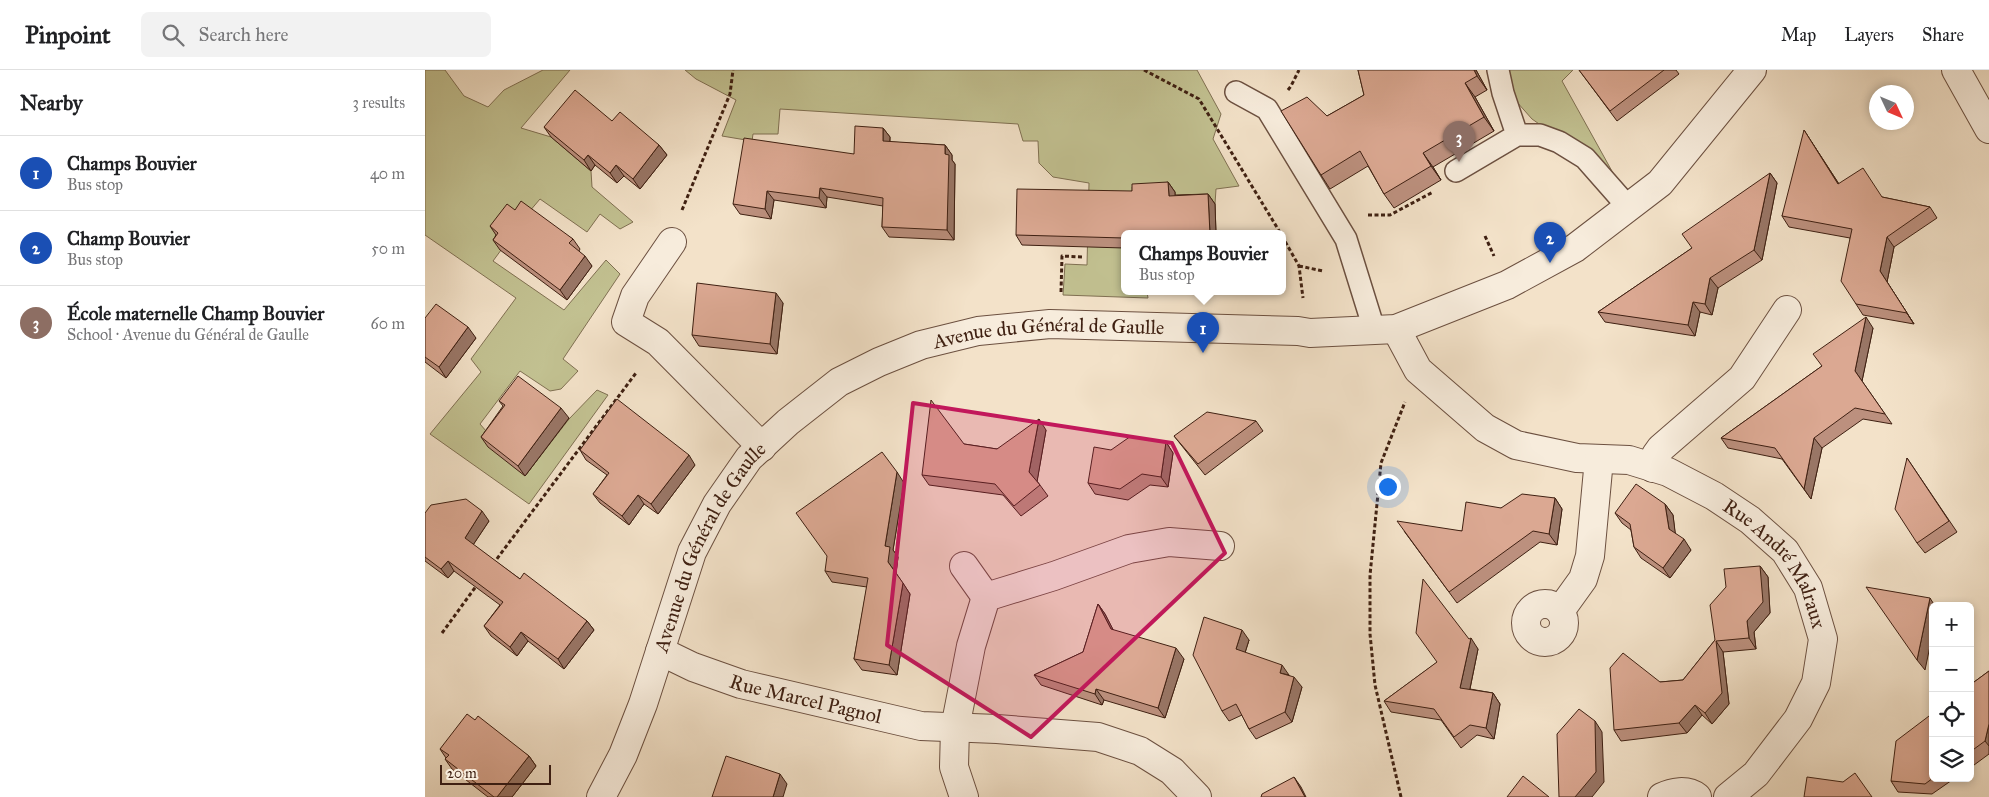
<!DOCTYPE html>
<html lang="en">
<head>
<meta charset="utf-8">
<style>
	:root { --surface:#fff; --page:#f2f2f2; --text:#202124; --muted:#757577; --line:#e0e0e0; --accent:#0f766e }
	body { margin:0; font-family:"IM FELL Great Primer",serif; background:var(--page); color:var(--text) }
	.controls { position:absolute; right:15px; bottom:15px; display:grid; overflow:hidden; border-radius:8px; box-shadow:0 2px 8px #0003 }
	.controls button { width:45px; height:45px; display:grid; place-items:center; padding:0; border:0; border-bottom:1px solid var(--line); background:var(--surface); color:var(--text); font:25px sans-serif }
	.compass { position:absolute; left:1444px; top:15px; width:45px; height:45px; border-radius:50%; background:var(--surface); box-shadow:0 2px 8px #0003; rotate:134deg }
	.scale { position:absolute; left:15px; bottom:12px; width:111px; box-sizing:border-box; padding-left:5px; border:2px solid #3f2012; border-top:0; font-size:14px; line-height:18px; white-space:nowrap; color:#3f2012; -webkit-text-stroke:4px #f7ecdc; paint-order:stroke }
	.you { position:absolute; left:962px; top:416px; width:18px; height:18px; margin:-12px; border:4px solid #fff; border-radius:50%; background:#1a73e8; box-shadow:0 0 0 8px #1a73e833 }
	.badge { display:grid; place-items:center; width:32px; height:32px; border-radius:50%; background:var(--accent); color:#fff; font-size:16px; font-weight:700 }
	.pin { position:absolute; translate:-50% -41px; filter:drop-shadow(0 1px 2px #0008) }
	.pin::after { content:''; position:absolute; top:26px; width:18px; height:15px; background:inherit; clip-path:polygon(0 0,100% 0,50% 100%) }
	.popup { position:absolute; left:696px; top:160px; width:165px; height:65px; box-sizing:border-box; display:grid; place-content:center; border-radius:8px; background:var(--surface); filter:drop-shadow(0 1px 4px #0005); font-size:16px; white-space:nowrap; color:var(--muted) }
	.popup b { font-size:19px; color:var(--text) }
	.popup::after { content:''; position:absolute; left:50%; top:100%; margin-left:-10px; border:10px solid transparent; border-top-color:var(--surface) }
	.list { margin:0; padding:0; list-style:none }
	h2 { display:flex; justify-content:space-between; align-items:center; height:65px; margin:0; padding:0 20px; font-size:21px }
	h2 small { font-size:16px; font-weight:400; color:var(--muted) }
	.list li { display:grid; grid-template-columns:32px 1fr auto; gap:15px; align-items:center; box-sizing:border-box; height:75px; padding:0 20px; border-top:1px solid var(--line) }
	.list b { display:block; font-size:19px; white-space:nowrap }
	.list p { margin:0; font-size:16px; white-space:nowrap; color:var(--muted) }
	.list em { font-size:16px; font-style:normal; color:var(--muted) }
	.icon { flex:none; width:28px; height:28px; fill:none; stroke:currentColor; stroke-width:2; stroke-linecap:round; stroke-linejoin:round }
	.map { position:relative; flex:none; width:1564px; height:727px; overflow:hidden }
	header { display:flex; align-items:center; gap:30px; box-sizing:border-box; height:70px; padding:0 25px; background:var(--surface); border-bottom:1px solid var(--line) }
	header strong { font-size:24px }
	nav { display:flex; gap:28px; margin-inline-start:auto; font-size:18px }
	.search { width:350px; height:45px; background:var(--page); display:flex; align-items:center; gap:12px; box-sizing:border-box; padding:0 18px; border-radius:8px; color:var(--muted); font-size:19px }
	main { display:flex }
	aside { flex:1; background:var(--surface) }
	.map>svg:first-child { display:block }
	.green { fill:#c2c191; stroke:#807052 }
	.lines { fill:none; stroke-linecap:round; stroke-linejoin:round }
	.service-casing { stroke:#6c5040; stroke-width:24 }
	.minor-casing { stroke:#6c5040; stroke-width:30 }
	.path { stroke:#3f2012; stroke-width:3; stroke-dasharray:4 2.5; stroke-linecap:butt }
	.service { stroke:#f7ecdc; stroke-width:21 }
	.minor { stroke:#f7ecdc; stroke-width:28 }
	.wall { fill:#bc907e; stroke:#3f2012 }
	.shaded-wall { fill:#997666; stroke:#3f2012 }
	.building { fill:#dba892; stroke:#3f2012 }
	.marked { fill:#c2185b; fill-opacity:0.2; stroke:#c2185b; stroke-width:4; stroke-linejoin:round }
	.labels { text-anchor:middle; stroke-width:5; stroke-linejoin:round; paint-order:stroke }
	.street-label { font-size:20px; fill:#3f2012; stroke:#f7ecdc }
</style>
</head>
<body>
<header>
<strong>Pinpoint</strong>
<div class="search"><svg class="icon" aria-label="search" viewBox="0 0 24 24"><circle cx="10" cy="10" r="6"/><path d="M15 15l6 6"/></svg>Search here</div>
<nav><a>Map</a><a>Layers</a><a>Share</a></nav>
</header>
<main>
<aside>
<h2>Nearby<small>3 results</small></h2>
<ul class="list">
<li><span class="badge" style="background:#1a4fb4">1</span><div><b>Champs Bouvier</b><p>Bus stop</p></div><em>40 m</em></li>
<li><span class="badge" style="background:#1a4fb4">2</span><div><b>Champ Bouvier</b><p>Bus stop</p></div><em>50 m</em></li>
<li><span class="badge" style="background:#8d6e63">3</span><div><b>École maternelle Champ Bouvier</b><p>School · Avenue du Général de Gaulle</p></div><em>60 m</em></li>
</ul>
</aside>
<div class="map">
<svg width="1564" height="727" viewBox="0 0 1564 727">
	<rect width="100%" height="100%" fill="#f3e2c9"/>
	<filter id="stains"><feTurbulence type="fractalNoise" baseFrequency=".004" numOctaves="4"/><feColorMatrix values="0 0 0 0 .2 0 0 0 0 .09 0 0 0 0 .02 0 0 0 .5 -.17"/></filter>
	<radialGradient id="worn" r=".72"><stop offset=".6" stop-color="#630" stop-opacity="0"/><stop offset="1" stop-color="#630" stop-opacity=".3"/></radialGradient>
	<path class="green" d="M0,0H20L39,26L63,37L79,20L118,0H145L96,58L126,67L166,101L167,117L208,152L195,159L175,144L162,162L115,129L104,142L68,191L139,240L181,190L195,204L138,289L153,301L136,319L125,321L95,301L55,354L100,406L144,349L172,320L183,325L104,434L5,364L56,302L46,289L91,228L0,165Z
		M260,0H772L796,44L788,69L814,116L791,119L790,134L750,135L716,116L707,117L710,164H699V222H722L723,228L638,225L640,194L662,195L664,113L628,107L614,93L613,71H598L593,54L355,39L353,64H328L327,71L297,66L311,30L271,9Z
		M1084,0H1148L1137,11L1188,103L1162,81L1127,63L1107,49L1091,31Z"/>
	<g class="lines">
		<defs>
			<path id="service" d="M1073,0L1078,23L1092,65
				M811,22L842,39L921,169L949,259
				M1031,101L1092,65H1115L1134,72L1160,88L1204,138"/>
			<g id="minor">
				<path d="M1531,0L1564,59"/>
				<path d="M247,172L210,226L201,252L233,272L337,377"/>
				<path id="s1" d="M971,259L993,300L1060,358L1091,375L1152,388L1204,390L1243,402L1289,426L1325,450L1360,481L1383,518L1398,569L1391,613L1373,649L1331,704L1303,727"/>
				<path d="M1228,398L1231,385L1236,378L1317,308L1362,240"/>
				<path d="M539,496L561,527"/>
				<circle cx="1120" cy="553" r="19"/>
				<path d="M1135,541L1158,509L1165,486L1174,389"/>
				<path id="s2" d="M235,581L268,597L316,614L496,656L572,659L673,667L715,681L747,701L772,727"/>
				<path id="s3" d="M176,727L198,685L218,634L267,482L292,434L324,388L363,352L414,312L454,292L496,275L553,261L625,254L873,261L885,263L971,259L1082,215L1150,178L1235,113L1327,0"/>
				<path d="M539,727L529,697L530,658L546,576L561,527L629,506L704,479L744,472L795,476"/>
				<path d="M1237,727C1247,722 1262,719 1272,727"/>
			</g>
		</defs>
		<use href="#service" class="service-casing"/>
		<use href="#minor" class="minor-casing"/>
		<path class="path" d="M719,0L774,29L856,164
			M863,20L866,16L874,0
			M257,140L305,24L308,0
			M943,145H965L1008,122
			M857,166L874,196L878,228
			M1060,166L1069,186
			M874,196L898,201
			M636,222L637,186L657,187
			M68,494L211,303
			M17,563L52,515
			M976,727L950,615L945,564V505L956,393L980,332"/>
		<use href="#service" class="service"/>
		<use href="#minor" class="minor"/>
	</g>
	<path class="wall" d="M933,0H1051L1062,20L1050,27L1069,61L1008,97L1016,110L969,138L959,124L943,96L905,119L896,105L902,46L939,25Z
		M1154,0H1251L1254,4L1192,51Z
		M187,51L234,75L242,85L215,119L199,106L192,113L170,95L166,101L126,67L119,57Z
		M458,58L465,67V72L520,75L527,85V90L530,94L529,170L464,167L457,157L458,136L402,127L401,138L349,130L346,149L315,144L308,134L429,84Z
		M1386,71L1414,114L1457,127L1505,137L1512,148L1469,177L1462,212L1489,254L1438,245L1431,234L1425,168L1364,157L1357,146Z
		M1345,103L1352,113L1337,190L1293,218L1287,245L1275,242L1270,266L1180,252L1173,242L1267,178Z
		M743,112L750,122V125L783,124L790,134L791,164H699V178L597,175L591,165L707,121Z
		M90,140L148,169L155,179L154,181L167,196L142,230L75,180L68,170L71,165L65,156Z
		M358,233L352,284L274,276L267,265Z
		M0,248L51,268L21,308L0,292Z
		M1448,258L1437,311L1467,354L1438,349L1397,378L1386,429L1357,389L1303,378L1296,368L1397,296Z
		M74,331L144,348L100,406L63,377L56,367L78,336Z
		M831,351L838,361L780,405L757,376L749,366Z
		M621,360L612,411L623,426L596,446L578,425L504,415L497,405L539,374L572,379Z
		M741,372L748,383L743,417L725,415L703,430L670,424L663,413L686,380Z
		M155,380L270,395L233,444L219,434L204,455L175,433L168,424L182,405L161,390Z
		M1482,388L1532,462L1500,483L1492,473Z
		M479,413L468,480L473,487L471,503L485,524L472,605L437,600L429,589L442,517L407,512L400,501Z
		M1130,428L1137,439L1132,475L1115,472L1032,533L979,461H1037L1076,438Z
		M1240,434L1248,445L1250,463L1266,480L1245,508L1216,488L1209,477L1206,460L1197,453L1190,443Z
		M0,443L64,451L48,475L95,509L162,551L169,560L139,599L103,571L92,586L66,566L59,556L75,535L29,501L23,508L0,491Z
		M1335,496L1343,507L1345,543L1329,562L1331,579L1298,582L1304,634L1287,654L1277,645L1262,663L1196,671L1189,660L1235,612L1258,610L1290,570Z
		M673,534L680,544L688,560L759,589L740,648L679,630L677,635L616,615L609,605L658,582Z
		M1044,569L1053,579L1045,619L1068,623L1075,634L1069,669L1052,665L1036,678L1016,650L966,642L959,631Z
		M824,570L820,583L864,605L877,617L867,652L831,669L824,659L817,645L804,651L797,641Z
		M1564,601V684L1545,698V615Z
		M50,650L104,686L111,696L87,727H63L27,699L20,689L21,688L15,679Z
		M1508,708H1530L1507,724L1473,722L1466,711Z"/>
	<path class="shaded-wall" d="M1049,0H1051L1062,20L1052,6Z
		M1040,13L1050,27L1069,61L1059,47Z
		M458,58L465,67L464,81L458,71Z
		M1379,60L1386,71L1421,125L1413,114Z
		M234,75L242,85L215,119L208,109Z
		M520,75L527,85V90L530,94L529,170L522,160Z
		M998,83L1008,97L1016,110L1006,96Z
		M163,85L170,95L166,101L159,90Z
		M191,95L199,106L192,113L185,103Z
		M1345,103L1352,113L1337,190L1329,180Z
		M743,112L750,122V135L744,126Z
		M395,118L402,127L401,138L394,128Z
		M342,121L349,130L346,149L340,139Z
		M783,124L790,134L791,164H785Z
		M1462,167L1469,177L1462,212L1489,254L1455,201Z
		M160,186L167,196L142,230L135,220Z
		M1285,208L1293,218L1287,245L1280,234Z
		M351,223L358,233L352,284L345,274Z
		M1268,232L1275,242L1270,266L1263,255Z
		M1441,247L1448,258L1437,311L1430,301Z
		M43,257L51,268L21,308L14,297Z
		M136,338L144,348L100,406L93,396Z
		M614,349L621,360L612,412L604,402Z
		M1389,368L1397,378L1386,429L1379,419Z
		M741,372L748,383L743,417L736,407Z
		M264,385L270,395L233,444L226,434Z
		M472,402L479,413L468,480L473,487L471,503L463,492L460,476Z
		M213,425L219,434L204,455L197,446Z
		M1130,428L1137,439L1132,475L1124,464Z
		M1240,434L1248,445L1251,469L1244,459Z
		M57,441L64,451L46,478L40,468Z
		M1259,469L1266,480L1245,508L1238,498Z
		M23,491L29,501L23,508L16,499Z
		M1335,496L1343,507L1345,543L1329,562L1331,579L1324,568L1322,551Z
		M478,513L485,524L472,605L464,595Z
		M1505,528L1510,536H1508V562L1500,600L1492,590Z
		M673,534L680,544L693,569L686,559Z
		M162,551L169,560L139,599L133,589Z
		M817,560L824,570L818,589L811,579Z
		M96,562L103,571L92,586L85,577Z
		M1046,568L1053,579L1043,628L1035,618Z
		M1291,571L1298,582L1304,634L1287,654L1280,643Z
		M751,578L759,589L740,648L733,638Z
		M857,595L864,605L855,603Z
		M869,607L877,617L867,652L860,642Z
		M671,619L679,630L677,635L670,624Z
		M1068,623L1075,634L1069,669L1061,658Z
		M1270,635L1277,645L1262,663L1254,653Z
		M1170,651L1177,662L1179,712L1167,727H1150Z
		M1564,654V676L1560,671Z
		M104,686L111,696L87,727H72Z
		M355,704L362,714L358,727H348Z
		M869,707L876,717L881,727H880Z"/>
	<path class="building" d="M933,0H1049L1052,6L1040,13L1059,47L998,83L1006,96L959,124L935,81L896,105L856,41L882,27L902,46L939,25Z
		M1154,0H1239L1185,41Z
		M150,20L187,51L195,42L234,75L208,109L191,95L185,103L163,85L159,90L119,57Z
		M430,56L458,58V71L520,75V84L524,85L522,160L457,157L458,128L395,118L394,128L342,121L340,139L308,134L319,68L429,84Z
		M1379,60L1413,114L1438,98L1457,127L1505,137L1462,167L1455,201L1482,243L1431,234L1416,211L1427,159L1357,146Z
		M1345,103L1329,180L1285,208L1280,234L1268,232L1263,255L1173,242L1267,178L1257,164Z
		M743,112L744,126L783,124L785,164H699V168L591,165L592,119L707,121V114Z
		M96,131L148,169L144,173L160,186L135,220L68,170L73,163L65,156L82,134L90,140Z
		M272,213L351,223L345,274L267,265Z
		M11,234L43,257L14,297L0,287V248Z
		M1441,247L1430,301L1460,344L1430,338L1389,368L1379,419L1350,378L1296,368L1397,296L1388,284Z
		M93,306L136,338L93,396L56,367L80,335L74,331Z
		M192,329L264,385L226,434L213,425L197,446L168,424L184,403L155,380Z
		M506,330L539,374L572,379L614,349L604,402L615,415L589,436L570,414L497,405Z
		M782,342L831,351L773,394L749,366Z
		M706,366L741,372L736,407L717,404L695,419L663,413L669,377L686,380Z
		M457,382L472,402L460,476L465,477L463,492L478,513L464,595L429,589L443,508L400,501L402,486L371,443Z
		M1482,388L1524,451L1492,473L1470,439Z
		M1211,414L1240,434L1244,459L1259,469L1238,498L1209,477L1205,454L1190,443Z
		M1097,424L1130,428L1124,464L1108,461L1024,522L972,451L1037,461L1041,432L1076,438Z
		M41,429L57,441L40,468L95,509L99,503L162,551L133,589L96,562L85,577L59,556L78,532L23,491L16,499L0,487V443L6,435Z
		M1335,496L1338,532L1322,551L1324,568L1291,571L1297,623L1280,643L1270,635L1254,653L1189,660L1185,598L1198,583L1235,612L1258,610L1290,570L1285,535L1301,517L1299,499Z
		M998,509L1044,569L1046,568L1035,618L1068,623L1061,658L1045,655L1029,667L1009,639L959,631L1012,592L991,563Z
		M1441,517L1505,528L1492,590Z
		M673,534L686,559L751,578L733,638L671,619L670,624L609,605L658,582Z
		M779,547L817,560L811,579L857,595L855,603L869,607L860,642L824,659L811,634L797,641L768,585Z
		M1564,601V654L1560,671L1545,682V615Z
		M1154,639L1170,651L1171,702L1150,727H1134L1132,664Z
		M1508,643V708L1500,714L1466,711L1471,671Z
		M42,644L50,650L53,646L104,686L72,727H69L20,689L24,685L15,679Z
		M301,686L355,704L348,727H287Z
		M1430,703L1447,727H1379L1382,707L1418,712Z
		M1098,706L1124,727H1082Z
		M869,707L880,727H836L837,724Z"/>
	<path class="marked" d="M488,333L747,373L800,483L606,667L462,575Z"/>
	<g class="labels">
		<g class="street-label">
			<text dy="7" stroke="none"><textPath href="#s3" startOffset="709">Avenue du Général de Gaulle</textPath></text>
			<text dy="7" stroke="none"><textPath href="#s3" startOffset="274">Avenue du Général de Gaulle</textPath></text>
			<text dy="7" stroke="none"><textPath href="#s1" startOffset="472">Rue André Malraux</textPath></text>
			<text dy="7" stroke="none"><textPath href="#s2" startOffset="154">Rue Marcel Pagnol</textPath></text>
		</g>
	</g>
	<rect width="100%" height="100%" filter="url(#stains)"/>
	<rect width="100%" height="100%" fill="url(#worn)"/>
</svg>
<div class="controls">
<button>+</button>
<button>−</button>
<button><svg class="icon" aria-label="locate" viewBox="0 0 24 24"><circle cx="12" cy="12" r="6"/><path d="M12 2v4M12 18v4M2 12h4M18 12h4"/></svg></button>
<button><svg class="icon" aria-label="layers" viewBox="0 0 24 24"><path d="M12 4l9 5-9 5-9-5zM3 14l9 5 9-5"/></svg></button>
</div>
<svg class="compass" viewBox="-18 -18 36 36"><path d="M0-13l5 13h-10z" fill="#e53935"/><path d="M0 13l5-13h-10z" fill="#757577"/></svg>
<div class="scale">20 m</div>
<div class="you"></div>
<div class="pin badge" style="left:778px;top:283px;background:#1a4fb4">1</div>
<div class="popup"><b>Champs Bouvier</b>Bus stop</div>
<div class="pin badge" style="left:1125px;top:193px;background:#1a4fb4">2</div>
<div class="pin badge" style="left:1034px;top:92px;background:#8d6e63">3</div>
</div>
</main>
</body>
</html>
